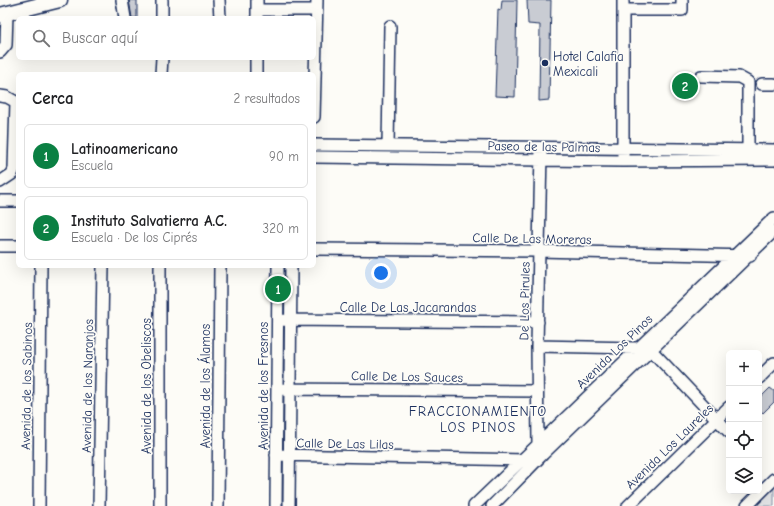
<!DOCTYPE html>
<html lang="es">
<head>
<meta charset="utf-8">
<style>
	:root { --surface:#fff; --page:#f6f6f6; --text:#202124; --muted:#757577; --line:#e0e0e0; --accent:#0b8043 }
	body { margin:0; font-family:"Comic Neue",sans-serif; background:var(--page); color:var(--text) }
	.controls { position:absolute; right:12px; bottom:12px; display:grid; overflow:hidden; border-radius:6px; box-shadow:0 4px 16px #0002 }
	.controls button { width:36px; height:36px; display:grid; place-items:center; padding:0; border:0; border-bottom:1px solid var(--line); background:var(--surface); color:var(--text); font:20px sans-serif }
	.you { position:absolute; left:381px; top:273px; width:14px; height:14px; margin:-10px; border:3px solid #fff; border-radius:50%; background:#1a73e8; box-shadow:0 0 0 6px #1a73e833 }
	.badge { display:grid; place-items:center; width:26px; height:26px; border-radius:50%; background:var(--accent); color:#fff; font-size:13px; font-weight:700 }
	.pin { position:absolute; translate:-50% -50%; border:2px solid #fff; box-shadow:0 1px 4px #0006 }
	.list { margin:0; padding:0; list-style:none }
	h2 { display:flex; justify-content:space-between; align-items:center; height:52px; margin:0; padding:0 16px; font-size:17px }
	h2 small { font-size:13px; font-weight:400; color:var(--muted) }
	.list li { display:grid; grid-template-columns:26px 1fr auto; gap:12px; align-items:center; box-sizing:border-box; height:64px; margin:0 8px 8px; padding:0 8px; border:1px solid var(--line); border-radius:6px }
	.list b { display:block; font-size:15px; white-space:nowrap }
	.list p { margin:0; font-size:13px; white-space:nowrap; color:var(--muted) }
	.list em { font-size:13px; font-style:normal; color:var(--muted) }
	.icon { flex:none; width:22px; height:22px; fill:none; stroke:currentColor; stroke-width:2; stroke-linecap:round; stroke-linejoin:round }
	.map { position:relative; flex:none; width:774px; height:506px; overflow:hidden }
	.search { position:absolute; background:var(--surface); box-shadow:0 4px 16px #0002; left:16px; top:16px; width:300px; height:44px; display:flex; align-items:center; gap:10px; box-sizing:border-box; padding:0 14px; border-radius:6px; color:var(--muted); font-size:15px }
	.panel { position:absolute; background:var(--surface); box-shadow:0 4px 16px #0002; left:16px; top:72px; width:300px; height:196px; border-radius:6px }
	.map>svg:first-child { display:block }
	.green { fill:#e0e1e3; stroke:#7e88a0 }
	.building { fill:#c9ccd3; stroke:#1b2f5e }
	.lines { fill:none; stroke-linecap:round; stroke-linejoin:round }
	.minor-casing { stroke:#1b2f5e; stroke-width:14 }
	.major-casing { stroke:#1b2f5e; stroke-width:17 }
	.minor { stroke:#fdfcf7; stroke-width:11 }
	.major { stroke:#fdfcf7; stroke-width:14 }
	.poi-dot { fill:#1b2f5e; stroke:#fdfcf7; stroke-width:1.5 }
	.labels { text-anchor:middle; stroke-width:3.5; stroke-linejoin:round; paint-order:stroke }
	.poi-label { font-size:13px; fill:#1b2f5e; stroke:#fdfcf7; text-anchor:start }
	.street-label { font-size:13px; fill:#1b2f5e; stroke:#fdfcf7 }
	.neighbourhood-label { font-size:14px; letter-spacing:1px; fill:#1b2f5e; stroke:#fdfcf7 }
</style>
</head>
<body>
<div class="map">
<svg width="774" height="506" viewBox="0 0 774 506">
	<rect width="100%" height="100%" fill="#fdfcf7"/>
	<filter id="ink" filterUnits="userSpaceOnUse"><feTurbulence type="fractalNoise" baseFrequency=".025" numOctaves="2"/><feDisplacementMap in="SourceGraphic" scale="8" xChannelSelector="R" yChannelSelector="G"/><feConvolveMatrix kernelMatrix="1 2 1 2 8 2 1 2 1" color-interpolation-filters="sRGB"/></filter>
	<g filter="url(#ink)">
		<path class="green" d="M774,479V506H747Z"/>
		<path class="building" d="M129,0H137V18H132Z
			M502,0H517L515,97L495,96L498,9L501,10Z
			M527,0H551L549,100L539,101L540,25L528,24Z
			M770,388L774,391V402L763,413L759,409V399Z"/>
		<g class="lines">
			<defs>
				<path id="minor" d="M122,0L125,18
					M219,0L220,18
					M257,10H317
					M623,10H682V0
					M162,18V0
					M257,18V0
					M0,52L6,45L7,14
					M161,74L162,58
					M256,74V58
					M701,76L739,77L748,82V150
					M762,84H774
					M0,96L7,97L16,102L14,169L12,174L0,182
					M314,117L317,0
					M314,145L774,150
					M388,145L390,26
					M623,155V0
					M314,157L623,161L774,160
					M0,201H18
					M0,246H18
					M314,249L538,251L750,256
					M278,320L538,322
					M537,346L637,348L652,351L729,432
					M759,378L774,363
					M277,389L537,391
					M540,449L538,445L537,346L541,152
					M276,455L524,460L526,462
					M39,506L41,266
					M99,506L103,266
					M160,506V266
					M218,506L220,266
					M276,506L278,266
					M289,506L291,266
					M474,506L774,218
					M492,506L543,454L774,231
					M628,506L729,407
					M747,506L774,479"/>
				<path id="major" d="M0,15L60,0"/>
			</defs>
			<use href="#minor" class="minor-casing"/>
			<use href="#major" class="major-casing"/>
			<use href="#minor" class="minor"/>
			<use href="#major" class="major"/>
		</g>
	</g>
	<circle class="poi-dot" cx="545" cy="63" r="4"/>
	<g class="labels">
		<g class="poi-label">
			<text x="553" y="61">Hotel Calafia<tspan x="553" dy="15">Mexicali</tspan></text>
		</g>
		<g class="street-label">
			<text transform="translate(544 146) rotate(1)" y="5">Paseo de las Palmas</text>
			<text transform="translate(532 238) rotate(1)" y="5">Calle De Las Moreras</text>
			<text transform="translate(524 301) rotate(-89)" y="5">De Los Pirules</text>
			<text x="408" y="312">Calle De Las Jacarandas</text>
			<text transform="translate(614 351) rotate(-44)" y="5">Avenida Los Pinos</text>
			<text transform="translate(407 376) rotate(1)" y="5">Calle De Los Sauces</text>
			<text transform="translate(26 386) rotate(-89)" y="5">Avenida de los Sabinos</text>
			<text transform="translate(87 386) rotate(-89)" y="5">Avenida de los Naranjos</text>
			<text transform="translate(146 386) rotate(-90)" y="5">Avenida de los Obeliscos</text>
			<text transform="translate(205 386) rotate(-90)" y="5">Avenida de los Álamos</text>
			<text transform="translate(263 386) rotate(-90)" y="5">Avenida de los Fresnos</text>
			<text transform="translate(345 443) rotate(1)" y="5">Calle De Las Lilas</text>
			<text transform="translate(669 446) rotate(-44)" y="5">Avenida Los Laureles</text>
		</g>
		<g class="neighbourhood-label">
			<text x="478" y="416">FRACCIONAMIENTO<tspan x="478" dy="16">LOS PINOS</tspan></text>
		</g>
	</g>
</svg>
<div class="controls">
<button>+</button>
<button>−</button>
<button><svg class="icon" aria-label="locate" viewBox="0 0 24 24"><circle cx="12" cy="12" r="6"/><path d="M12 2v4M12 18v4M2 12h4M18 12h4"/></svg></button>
<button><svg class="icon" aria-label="layers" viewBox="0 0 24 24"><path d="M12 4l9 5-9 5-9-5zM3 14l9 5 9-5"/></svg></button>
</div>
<div class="you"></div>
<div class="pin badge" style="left:278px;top:289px">1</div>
<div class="pin badge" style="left:685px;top:86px">2</div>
<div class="search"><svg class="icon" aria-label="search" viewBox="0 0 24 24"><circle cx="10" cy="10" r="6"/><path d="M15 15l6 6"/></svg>Buscar aquí</div>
<section class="panel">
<h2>Cerca<small>2 resultados</small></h2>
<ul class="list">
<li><span class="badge">1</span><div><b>Latinoamericano</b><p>Escuela</p></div><em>90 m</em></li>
<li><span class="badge">2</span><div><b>Instituto Salvatierra A.C.</b><p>Escuela · De los Ciprés</p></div><em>320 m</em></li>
</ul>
</section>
</div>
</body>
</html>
